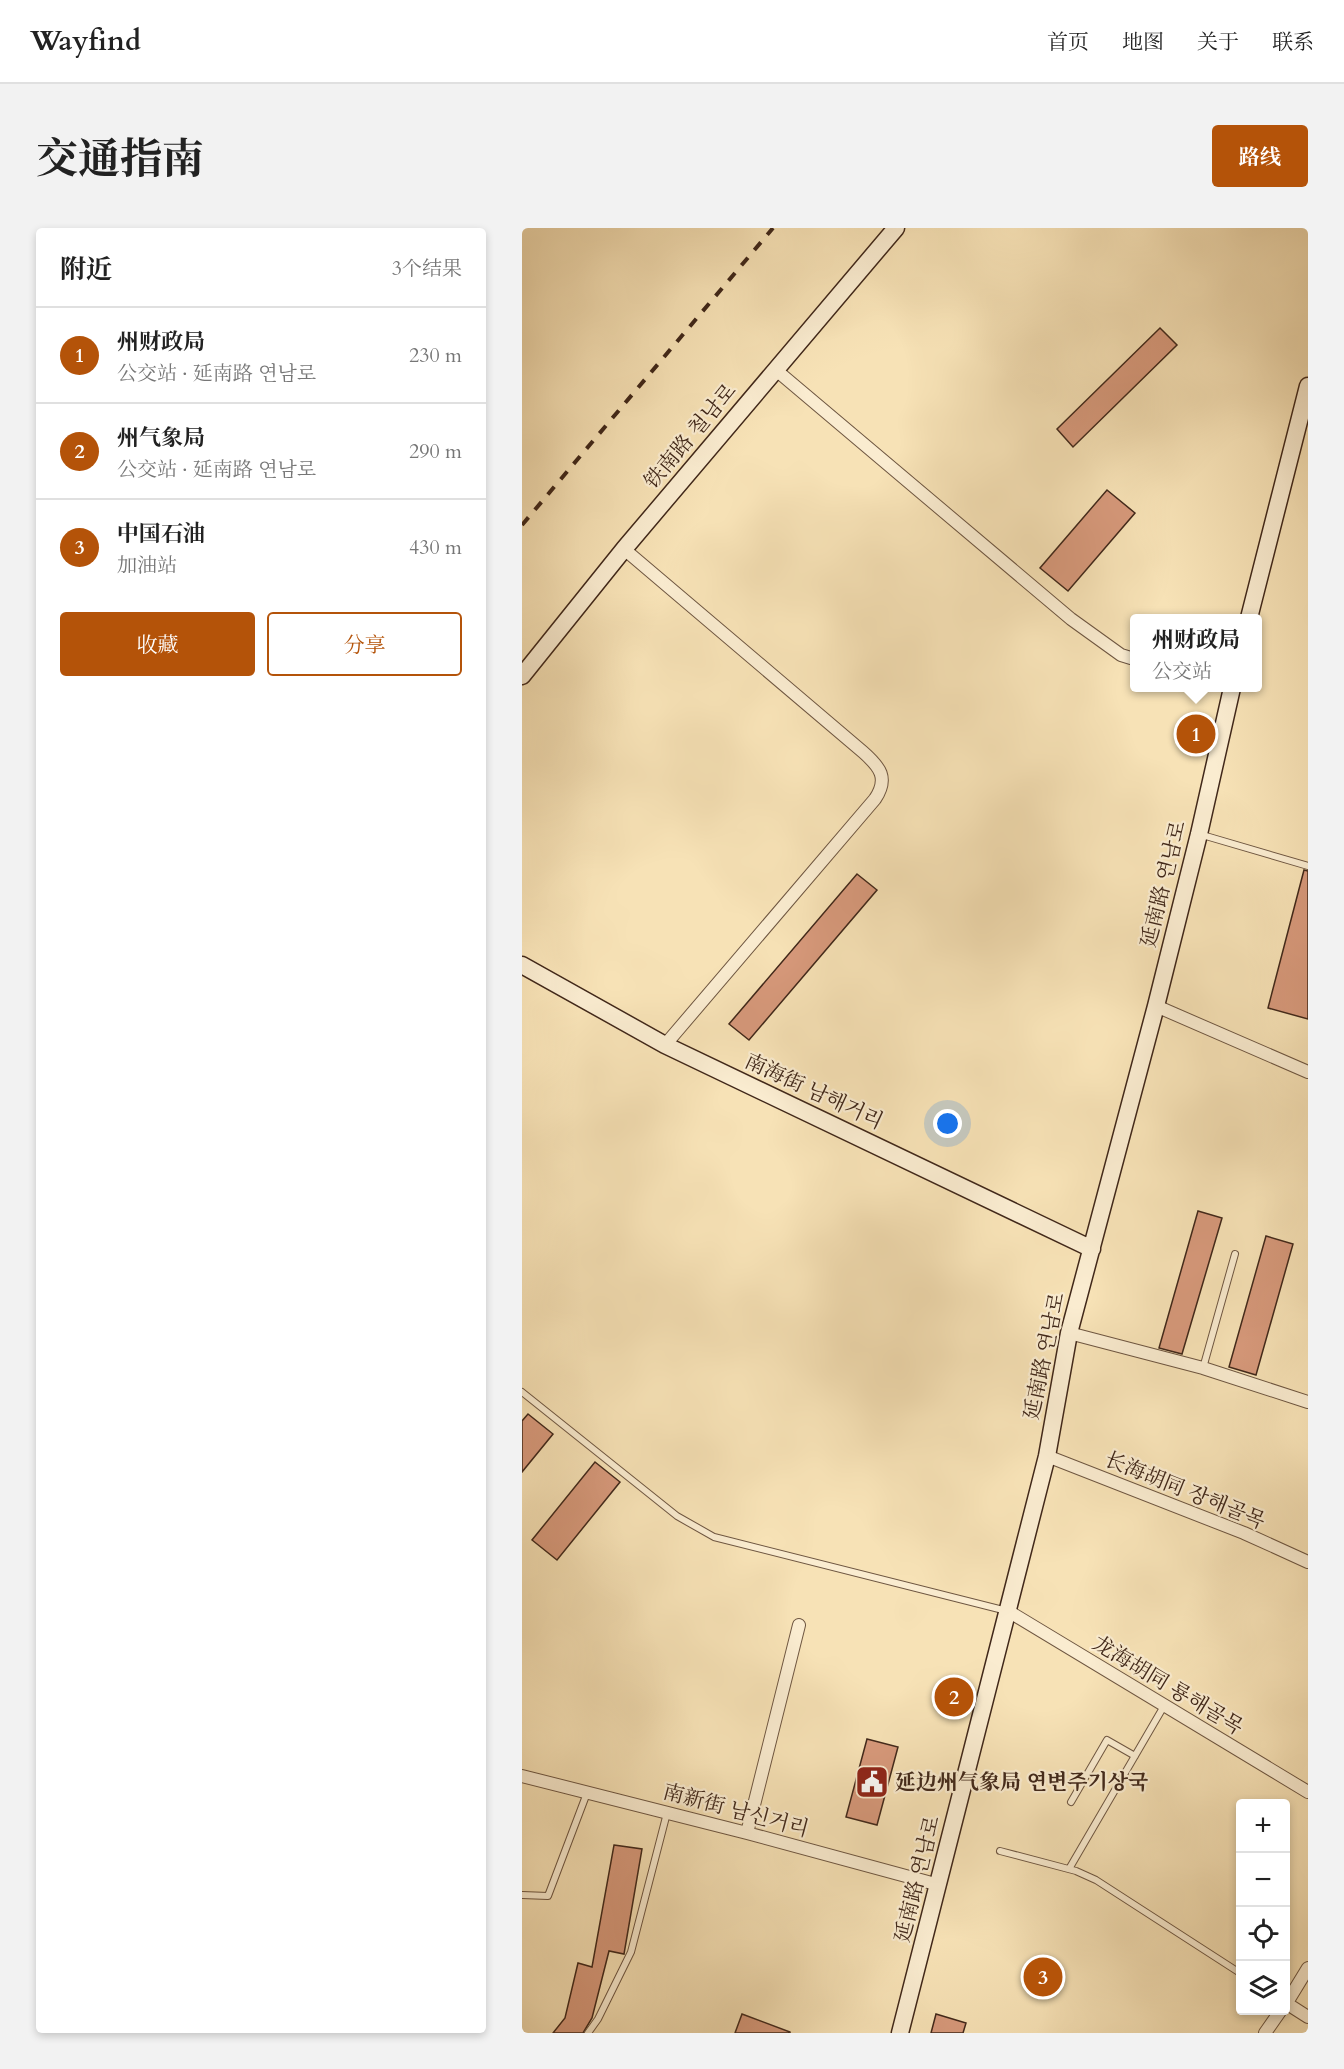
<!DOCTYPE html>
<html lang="zh">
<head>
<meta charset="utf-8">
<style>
	:root { --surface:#fff; --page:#f2f2f2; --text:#222; --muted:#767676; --line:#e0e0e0; --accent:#b45309 }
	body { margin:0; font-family:Cardo,"Noto Serif SC","Noto Serif KR",serif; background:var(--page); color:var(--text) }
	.controls { position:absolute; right:18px; bottom:18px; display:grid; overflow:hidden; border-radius:6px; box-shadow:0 3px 9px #0003 }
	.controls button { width:54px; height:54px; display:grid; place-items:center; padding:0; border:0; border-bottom:2px solid var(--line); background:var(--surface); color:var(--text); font:30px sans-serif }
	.you { position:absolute; left:426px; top:896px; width:21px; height:21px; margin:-15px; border:4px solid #fff; border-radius:50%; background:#1a73e8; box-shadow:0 0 0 9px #1a73e833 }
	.badge { display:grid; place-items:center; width:39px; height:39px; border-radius:50%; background:var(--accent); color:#fff; font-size:20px; font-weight:700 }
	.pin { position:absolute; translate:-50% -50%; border:3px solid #fff; box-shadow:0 2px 6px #0006 }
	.popup { position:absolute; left:608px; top:386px; width:132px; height:78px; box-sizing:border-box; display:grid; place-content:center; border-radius:6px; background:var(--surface); filter:drop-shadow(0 2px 4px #0005); font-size:20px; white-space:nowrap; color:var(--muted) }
	.popup b { font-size:22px; color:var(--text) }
	.popup::after { content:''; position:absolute; left:50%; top:100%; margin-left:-12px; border:12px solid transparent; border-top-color:var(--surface) }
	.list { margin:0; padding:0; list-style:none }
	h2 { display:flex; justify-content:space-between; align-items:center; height:78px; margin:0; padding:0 24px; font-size:26px }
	h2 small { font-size:20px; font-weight:400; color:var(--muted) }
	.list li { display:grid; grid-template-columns:39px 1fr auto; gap:18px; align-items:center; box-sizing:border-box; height:96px; padding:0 24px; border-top:2px solid var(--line) }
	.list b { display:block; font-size:22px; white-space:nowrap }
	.list p { margin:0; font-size:20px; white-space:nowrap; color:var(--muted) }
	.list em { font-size:20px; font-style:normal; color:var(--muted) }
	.actions { display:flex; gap:12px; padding:18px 24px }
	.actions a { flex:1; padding:14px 0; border:2px solid var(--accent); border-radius:6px; text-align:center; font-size:21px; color:var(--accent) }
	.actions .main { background:var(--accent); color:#fff }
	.icon { flex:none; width:33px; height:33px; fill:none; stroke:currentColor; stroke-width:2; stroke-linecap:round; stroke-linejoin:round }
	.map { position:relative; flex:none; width:786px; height:1805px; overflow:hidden; border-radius:6px }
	header { display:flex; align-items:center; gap:36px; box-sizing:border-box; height:84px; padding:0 30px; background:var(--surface); border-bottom:2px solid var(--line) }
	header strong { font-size:28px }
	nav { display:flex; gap:33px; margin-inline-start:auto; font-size:21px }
	.intro { display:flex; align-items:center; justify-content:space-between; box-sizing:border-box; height:144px; padding:0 36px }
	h1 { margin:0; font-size:42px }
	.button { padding:15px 27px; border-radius:6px; background:var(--accent); color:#fff; font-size:21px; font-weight:700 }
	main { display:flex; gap:36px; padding:0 36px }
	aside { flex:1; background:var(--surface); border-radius:6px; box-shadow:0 3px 9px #0003 }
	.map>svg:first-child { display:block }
	.building { fill:#d7997b; stroke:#41281a; stroke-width:1.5 }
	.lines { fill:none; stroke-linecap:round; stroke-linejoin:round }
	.lane-casing { stroke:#6e5641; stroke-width:8 }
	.street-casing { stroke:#6e5641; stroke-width:14 }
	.secondary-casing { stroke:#41281a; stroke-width:19 }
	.lane { stroke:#faecd0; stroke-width:6 }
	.street { stroke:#faecd0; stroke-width:12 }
	.secondary { stroke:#faecd0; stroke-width:16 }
	.rail { stroke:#41281a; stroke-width:4; stroke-dasharray:10 10; stroke-linecap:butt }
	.labels { text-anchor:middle; stroke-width:4.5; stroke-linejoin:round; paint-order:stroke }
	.street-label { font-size:21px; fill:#41281a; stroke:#faecd0 }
	.poi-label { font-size:21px; font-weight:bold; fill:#41281a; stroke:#faecd0; text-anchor:start }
</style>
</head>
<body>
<header>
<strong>Wayfind</strong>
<nav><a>首页</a><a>地图</a><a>关于</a><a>联系</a></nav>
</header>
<div class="intro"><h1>交通指南</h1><a class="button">路线</a></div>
<main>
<aside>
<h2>附近<small>3个结果</small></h2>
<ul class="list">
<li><span class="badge">1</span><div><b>州财政局</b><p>公交站 · 延南路 연남로</p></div><em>230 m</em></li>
<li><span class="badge">2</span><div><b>州气象局</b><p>公交站 · 延南路 연남로</p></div><em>290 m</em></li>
<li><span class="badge">3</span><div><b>中国石油</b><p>加油站</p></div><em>430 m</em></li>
</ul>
<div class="actions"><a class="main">收藏</a><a>分享</a></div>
</aside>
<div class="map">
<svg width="786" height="1805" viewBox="0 0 786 1805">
	<rect width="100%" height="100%" fill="#f7e2b6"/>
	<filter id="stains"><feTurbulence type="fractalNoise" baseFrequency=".00333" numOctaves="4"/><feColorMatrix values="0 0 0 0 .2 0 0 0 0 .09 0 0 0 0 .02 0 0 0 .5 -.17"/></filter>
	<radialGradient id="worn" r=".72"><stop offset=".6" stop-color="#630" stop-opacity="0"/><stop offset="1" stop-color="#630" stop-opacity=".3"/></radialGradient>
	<path class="building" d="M638,100L655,117L551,219L535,201Z
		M585,262L613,285L546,363L518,340Z
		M782,642L786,643V791L746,780Z
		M335,646L355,662L227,812L207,796Z
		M676,983L700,990L660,1126L637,1120Z
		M744,1008L771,1016L734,1147L707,1139Z
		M6,1186L31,1206L0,1244V1193Z
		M73,1234L98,1254L35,1332L10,1312Z
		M345,1511L376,1519L355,1597L324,1589Z
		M92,1617L120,1621L102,1726L87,1723L70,1790L61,1805H31L43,1790L56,1735L70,1739Z
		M220,1786L268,1804V1805H213Z
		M414,1786L444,1795L441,1805H409Z"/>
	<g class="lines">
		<defs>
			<path id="lane" d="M677,606L786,638
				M681,1140L713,1026
				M0,1164L155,1288L192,1309L485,1383
				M549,1574L585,1512L613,1528
				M478,1623L554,1643L574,1652L718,1745
				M547,1641L642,1478
				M0,1667L26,1668L65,1565
				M66,1805L76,1791L109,1724L145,1585"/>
			<path id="street" d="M254,142L549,391L599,427L612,431
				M102,321L341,524C358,539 367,550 353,571L143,817
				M634,778L786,844
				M547,1105L681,1140L786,1174
				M525,1228L722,1305L786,1334
				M486,1383L786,1564
				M0,1548L225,1605L417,1657
				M225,1605L277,1397
				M764,1775L786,1789
				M764,1776L786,1740
				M743,1805L759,1782"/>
			<path id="secondary" d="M727,390L786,158
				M0,448L102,321L374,0
				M0,737L143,817L570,1021
				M378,1805L525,1228L547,1105L634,778L677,606L710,460"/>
		</defs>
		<use href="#lane" class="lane-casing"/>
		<use href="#street" class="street-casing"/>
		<use href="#secondary" class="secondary-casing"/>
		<use href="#lane" class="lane"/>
		<use href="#street" class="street"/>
		<use href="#secondary" class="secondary"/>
		<path class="rail" d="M0,297L251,0"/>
	</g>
	<defs>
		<symbol id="civic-square" viewBox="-11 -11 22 22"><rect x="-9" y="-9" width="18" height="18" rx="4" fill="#8f2418" stroke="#faecd0"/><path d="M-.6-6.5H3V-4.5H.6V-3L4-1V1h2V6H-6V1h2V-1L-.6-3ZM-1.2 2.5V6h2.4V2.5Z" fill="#fff"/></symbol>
	</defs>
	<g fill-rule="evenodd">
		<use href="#civic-square" x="331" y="1535" width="38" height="38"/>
	</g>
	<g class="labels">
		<g class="street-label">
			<text transform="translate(168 208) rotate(-50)" y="7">铁南路 철남로</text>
			<text transform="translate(641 656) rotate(-76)" y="7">延南路 연남로</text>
			<text transform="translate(292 863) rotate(25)" y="7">南海街 남해거리</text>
			<text transform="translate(522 1128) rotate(-78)" y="7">延南路 연남로</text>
			<text transform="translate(663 1262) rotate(22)" y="7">长海胡同 장해골목</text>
			<text transform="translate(646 1457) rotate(31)" y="7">龙海胡同 룡해골목</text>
			<text transform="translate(214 1582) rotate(15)" y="7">南新街 남신거리</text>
			<text transform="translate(395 1651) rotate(-76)" y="7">延南路 연남로</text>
		</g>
		<g class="poi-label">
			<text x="373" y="1561">延边州气象局 연변주기상국</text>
		</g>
	</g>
	<rect width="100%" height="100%" filter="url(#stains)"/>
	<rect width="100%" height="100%" fill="url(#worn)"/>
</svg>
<div class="controls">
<button>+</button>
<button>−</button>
<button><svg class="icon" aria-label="locate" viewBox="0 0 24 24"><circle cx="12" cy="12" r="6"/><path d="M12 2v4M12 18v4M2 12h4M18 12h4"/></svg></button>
<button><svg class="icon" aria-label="layers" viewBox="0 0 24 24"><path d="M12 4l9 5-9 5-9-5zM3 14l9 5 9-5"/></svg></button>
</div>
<div class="you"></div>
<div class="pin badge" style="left:674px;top:506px">1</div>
<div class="popup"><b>州财政局</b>公交站</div>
<div class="pin badge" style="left:432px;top:1469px">2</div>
<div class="pin badge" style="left:521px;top:1749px">3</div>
</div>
</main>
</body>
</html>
